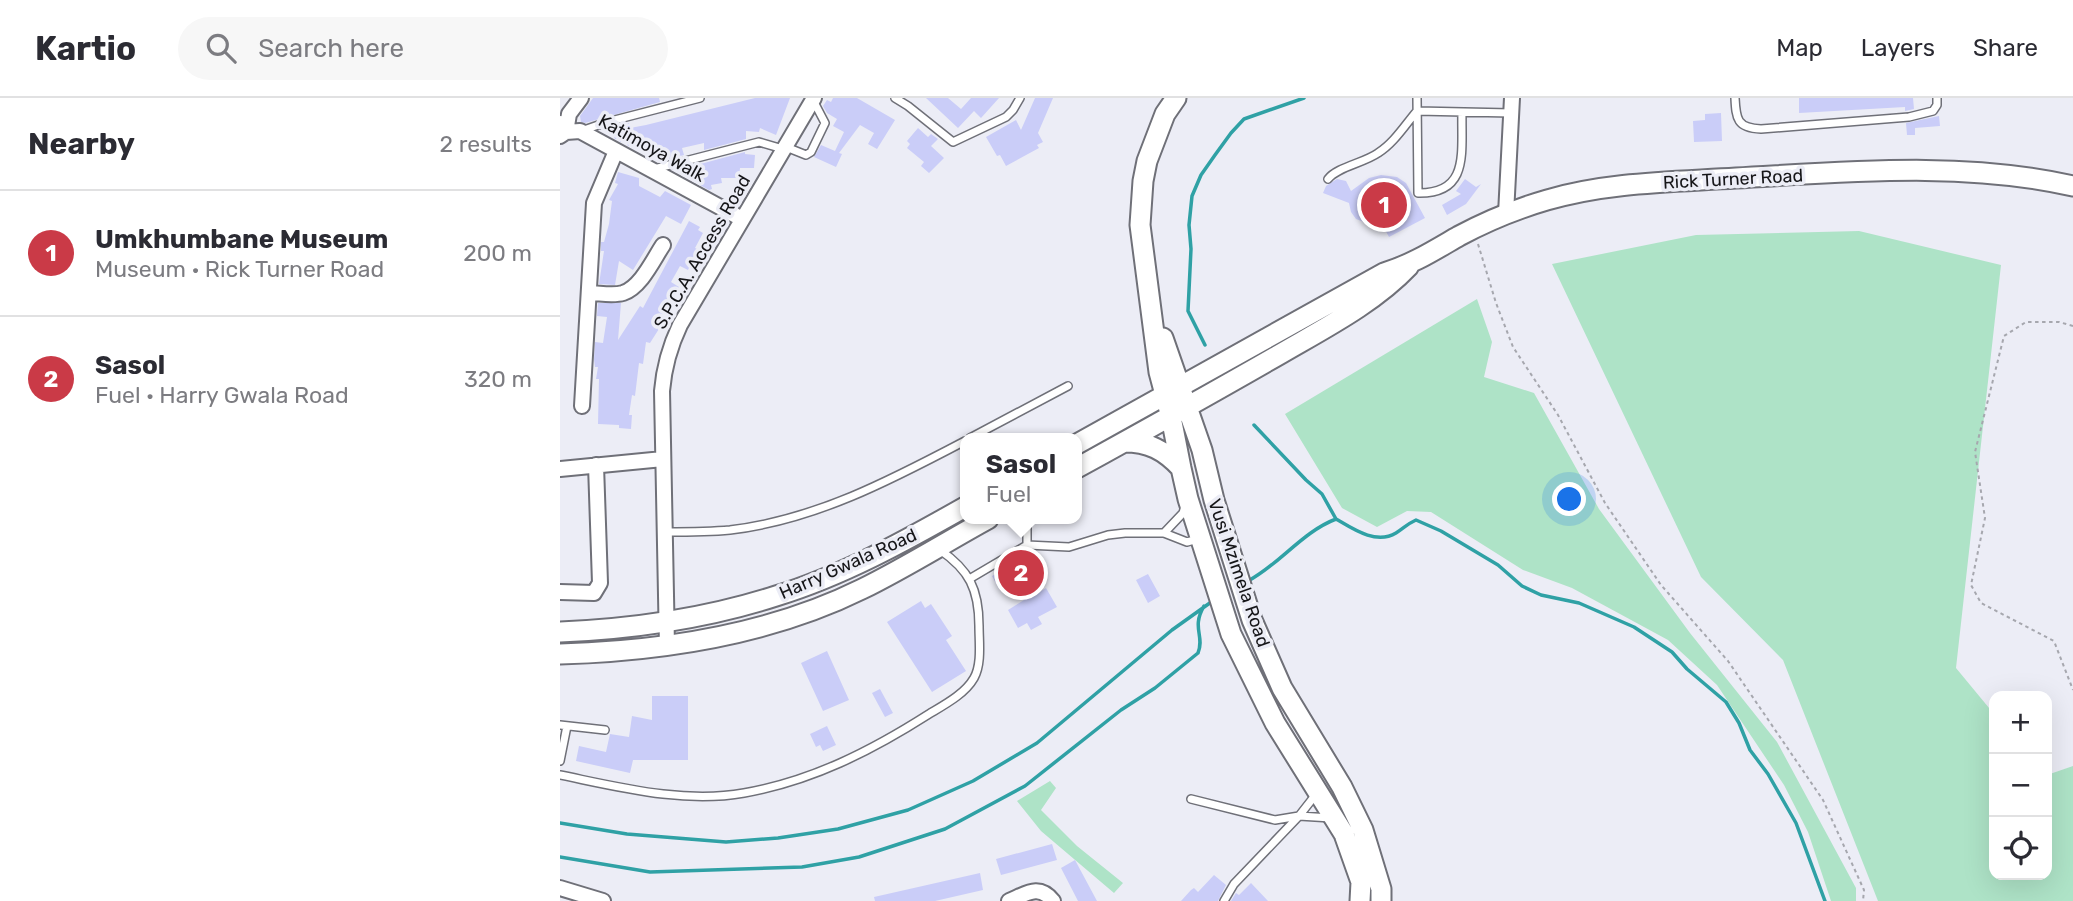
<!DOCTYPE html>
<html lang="en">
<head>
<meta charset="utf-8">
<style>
	:root { --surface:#fff; --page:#f7f7f7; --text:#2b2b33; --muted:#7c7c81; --line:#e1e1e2; --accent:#ca3a47 }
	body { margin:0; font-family:Rubik,sans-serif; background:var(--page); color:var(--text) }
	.controls { position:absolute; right:21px; bottom:21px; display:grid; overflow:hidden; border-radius:14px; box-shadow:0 7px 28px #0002 }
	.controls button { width:63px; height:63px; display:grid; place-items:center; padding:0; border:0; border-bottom:2px solid var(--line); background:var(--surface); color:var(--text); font:35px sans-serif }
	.you { position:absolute; left:1010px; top:402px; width:24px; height:24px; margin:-18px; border:5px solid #fff; border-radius:50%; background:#1a73e8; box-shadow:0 0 0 10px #1a73e833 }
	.badge { display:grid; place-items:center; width:46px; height:46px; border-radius:50%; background:var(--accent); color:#fff; font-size:23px; font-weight:700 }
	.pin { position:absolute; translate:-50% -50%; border:4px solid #fff; box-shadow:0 2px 7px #0006 }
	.popup { position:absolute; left:400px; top:335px; width:122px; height:91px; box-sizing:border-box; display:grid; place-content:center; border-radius:14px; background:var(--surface); filter:drop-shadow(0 2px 5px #0005); font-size:23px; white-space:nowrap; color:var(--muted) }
	.popup b { font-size:26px; color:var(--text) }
	.popup::after { content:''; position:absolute; left:50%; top:100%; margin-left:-14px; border:14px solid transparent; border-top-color:var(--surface) }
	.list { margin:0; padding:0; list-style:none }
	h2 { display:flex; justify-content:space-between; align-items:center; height:91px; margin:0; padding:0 28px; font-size:30px }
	h2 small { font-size:23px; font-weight:400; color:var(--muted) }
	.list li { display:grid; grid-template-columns:46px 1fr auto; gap:21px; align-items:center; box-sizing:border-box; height:126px; padding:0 28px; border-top:2px solid var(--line) }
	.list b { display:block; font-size:26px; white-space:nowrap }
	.list p { margin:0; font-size:23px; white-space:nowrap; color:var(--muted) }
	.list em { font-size:23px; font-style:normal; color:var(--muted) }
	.icon { flex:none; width:38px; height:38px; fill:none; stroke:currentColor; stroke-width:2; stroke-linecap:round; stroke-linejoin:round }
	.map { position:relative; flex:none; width:1513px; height:803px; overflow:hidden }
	header { display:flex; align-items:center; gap:42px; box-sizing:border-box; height:98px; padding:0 35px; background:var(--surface); border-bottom:2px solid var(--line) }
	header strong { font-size:33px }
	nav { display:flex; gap:38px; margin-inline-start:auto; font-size:24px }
	.search { width:490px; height:63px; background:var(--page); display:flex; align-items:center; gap:18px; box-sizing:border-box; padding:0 24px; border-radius:38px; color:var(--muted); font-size:26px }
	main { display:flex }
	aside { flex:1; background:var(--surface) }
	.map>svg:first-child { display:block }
	.green { fill:#aee3c7 }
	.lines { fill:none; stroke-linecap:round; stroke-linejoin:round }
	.stream { stroke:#2fa1a5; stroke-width:3.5 }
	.building { fill:#cacdf8 }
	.lane-casing { stroke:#6f7078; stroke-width:10 }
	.street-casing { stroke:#6f7078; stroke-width:18 }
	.secondary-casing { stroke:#6f7078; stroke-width:23 }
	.path { stroke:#a6a7ae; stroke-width:2; stroke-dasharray:3.5 3.5; stroke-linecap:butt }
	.lane { stroke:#fff; stroke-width:7 }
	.street { stroke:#fff; stroke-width:14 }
	.secondary { stroke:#fff; stroke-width:19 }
	.labels { text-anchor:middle; stroke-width:7; stroke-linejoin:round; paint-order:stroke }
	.street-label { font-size:18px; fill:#161619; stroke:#ecedf6 }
</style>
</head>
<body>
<header>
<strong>Kartio</strong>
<div class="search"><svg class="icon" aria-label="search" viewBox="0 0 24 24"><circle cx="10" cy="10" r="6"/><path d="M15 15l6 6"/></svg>Search here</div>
<nav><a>Map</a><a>Layers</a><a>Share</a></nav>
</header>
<main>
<aside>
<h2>Nearby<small>2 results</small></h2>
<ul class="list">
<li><span class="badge">1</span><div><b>Umkhumbane Museum</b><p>Museum · Rick Turner Road</p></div><em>200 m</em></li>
<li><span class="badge">2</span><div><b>Sasol</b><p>Fuel · Harry Gwala Road</p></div><em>320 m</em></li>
</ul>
</aside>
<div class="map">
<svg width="1513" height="803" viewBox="0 0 1513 803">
	<rect width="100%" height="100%" fill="#ecedf6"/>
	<path class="green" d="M1299,133L1441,167L1396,570L1434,616V777H1487V677L1513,668V803H1318L1223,562L1141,479L992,166L1136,137Z
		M917,201L932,244L924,279L974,295L1039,411L1130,535L1217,644L1296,790V803H1271L1248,734L1224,687L1157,587L1108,542L1012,490L963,472L871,414L847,413L817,429L782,410L725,316Z
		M490,683L496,690L481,712L517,748L563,785L554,795L481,733L457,703Z"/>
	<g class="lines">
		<path class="stream" d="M645,247L628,213L631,151L629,127L632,98L641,77L655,57L671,35L684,21L744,0
			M694,327L746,382L762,396L776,421
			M688,483C720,466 742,434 776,421C793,431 816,447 836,435C844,430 847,426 856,422L881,433L938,467L962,488L981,497L1019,505L1074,529L1112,554L1127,571L1166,604L1179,625L1190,652L1208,676L1236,725L1265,803
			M0,725L67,736L166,744L218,740L278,731L348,712L413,683L477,645L612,532L654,502
			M0,759L90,774L242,769L299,759L385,731L465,688L561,612L595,590L638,555C645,538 631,530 644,508"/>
	</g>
	<path class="building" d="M33,0H99L100,4L25,25L21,24L20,18Z
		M195,0H230L216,37L200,30L199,34L186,33V41L144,52V45L122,50L124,57L109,61L108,56L91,60L89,50L81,53L79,45L68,48L66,43L60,44L59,41H55L53,35L50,36L49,30L69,25L70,30L86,27Z
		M273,0H297L335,22L317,51L308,46L314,35L300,27L279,55L282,56L276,69L254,59L261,47L275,53L284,34L273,28L277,21L267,15L263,8L267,2L271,4Z
		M366,0H388L401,11L411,0H439L421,20L414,13L398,30Z
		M475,0H493L478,35L483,44L477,47L479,50L446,68L440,57L437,58L426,39L456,22L461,32Z
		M1239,0H1353L1354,11L1345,13V9L1239,15Z
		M1161,15L1162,43L1134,44L1133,23L1145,22V16Z
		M1379,18L1380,28L1355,30V37H1347L1346,25Z
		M358,30L368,39L371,36L378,41L371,48L384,60L369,75L361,68L364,64L347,50L350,46L347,43Z
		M185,54V56L195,57L194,70H180L179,80H161L162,85L151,87L152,91L149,92L138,86L133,68Z
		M58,74L79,80V88L100,99L105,93L131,107L121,126L106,118L73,172L59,163L55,187L39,186L44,153H41V144H44L49,126L52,103L49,102L58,86L55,85Z
		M821,77L837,79L846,85L865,120L829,139L823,128L817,129L796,121L791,114L789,105L763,95L766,88L777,81L786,83L791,93L809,80Z
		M905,81L916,89L921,86L906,106L887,117L882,107L901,96L896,93Z
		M129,123L140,129L138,132L143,135L135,150L137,151L135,156L128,172L120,168L111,184L119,189L100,221L104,223L90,245L86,244L83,266L79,265L75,298L72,297L69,317H72L71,331L59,330V327L38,326L39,281H36L38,269H35L34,261L35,244L43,245L47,219L37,218L38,205H61L58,242L80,208L83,210Z
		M476,454H478L485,466L470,474L481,493L486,490L497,509L478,519L482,526L471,532L467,525L458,530L448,512L464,502L453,483L439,491L432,478Z
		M588,476L600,498L588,505L576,482Z
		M361,503L365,510L371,506L392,538L386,542L406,573L372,594L327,524Z
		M267,553L289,602L263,613L241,565Z
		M320,591L333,615L325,619L312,595Z
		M92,598H128V662H73L70,675L16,663L19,648L46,654L50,636L69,639L72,618L92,622Z
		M267,628L276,647L263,653L260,647L256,649L250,636Z
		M492,746L497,762L441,777L436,761Z
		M515,762L537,803H518L501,770Z
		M420,775L423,792L375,803H315L314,799Z
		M654,777L666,787L658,803H621L631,792L634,790L638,794Z
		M691,785L708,803H671L676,795L679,797Z"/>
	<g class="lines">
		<defs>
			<path id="lane" d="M335,0L348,8L393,44L446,19L453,12L460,0
				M857,0L858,95C910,96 901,54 902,14
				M1175,0C1176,21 1177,30 1201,31L1349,19L1373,13L1377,7V0
				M21,33L47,24L140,0
				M226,49L246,57L251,54L265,25L253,2
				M94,71L199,44L223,51
				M768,81C777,69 804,65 818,55C834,45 845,27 857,13L951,15
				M410,340L508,288
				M467,421V447
				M106,434C127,434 149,434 170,432C255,422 331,382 405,343
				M604,435L623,415L625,408
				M411,480L467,447L509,449L548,437L565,435H604L627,444L638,441
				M0,627L45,632
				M0,663L7,628
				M0,677C59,689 124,706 184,695C252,683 311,653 369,616C384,607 405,596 414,580C422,566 419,544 419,528C419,491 409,472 380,452
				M631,701L715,722L739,718L771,720
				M664,803L674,786L739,718L757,695"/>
			<path id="street" d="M0,25L6,34L9,16L21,0
				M0,38L6,34L20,33L182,121
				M946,116L952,0
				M29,195C39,195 53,198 63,195C81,189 93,162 103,147
				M22,308L34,105L56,53
				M0,371L103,361
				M0,494L34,495L40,485L36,367
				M107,548L102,293C104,269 110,248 120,227L254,0
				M0,790L43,803
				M449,803C466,796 479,785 493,803"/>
			<path id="secondary" d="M616,0L605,16L587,63L583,83L580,127L599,274L611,319L621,370L628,401L671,536L715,625L784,736L801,784L800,803
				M603,240L642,352L654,402L692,522L722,590L782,689L803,732L821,791V803
				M564,344C589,344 604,352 621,370
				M517,346L824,175C853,166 873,153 899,138C927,123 956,111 987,102C1048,84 1113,84 1176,80C1288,74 1403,63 1513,88
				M517,370C586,332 654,294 722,255C765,230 814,205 849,168
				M0,534C71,531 148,520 216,498C282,478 345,443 405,409
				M0,556C103,553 209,537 302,491C345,470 386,444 428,421"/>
		</defs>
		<use href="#lane" class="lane-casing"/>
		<use href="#street" class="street-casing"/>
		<use href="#secondary" class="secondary-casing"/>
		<path class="path" d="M918,146L936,205L953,249L998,317L1045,405L1101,487L1168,563L1263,702L1304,792L1303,803
			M1513,228L1499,224H1466L1444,238L1415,354L1425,420L1411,487L1421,505L1494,543L1513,592"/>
		<use href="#lane" class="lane"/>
		<use href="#street" class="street"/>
		<use href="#secondary" class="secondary"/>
	</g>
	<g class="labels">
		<g class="street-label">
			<text transform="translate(92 50) rotate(29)" y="6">Katimoya Walk</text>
			<text transform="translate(1173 81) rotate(-3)" y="6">Rick Turner Road</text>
			<text transform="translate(142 154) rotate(-60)" y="6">S.P.C.A. Access Road</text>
			<text transform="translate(288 466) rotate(-24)" y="6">Harry Gwala Road</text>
			<text transform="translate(679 475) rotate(71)" y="6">Vusi Mzimela Road</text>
		</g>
	</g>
</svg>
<div class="controls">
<button>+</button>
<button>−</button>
<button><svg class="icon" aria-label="locate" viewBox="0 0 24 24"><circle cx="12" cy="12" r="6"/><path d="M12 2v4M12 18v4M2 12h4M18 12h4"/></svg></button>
</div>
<div class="you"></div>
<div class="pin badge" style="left:824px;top:107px">1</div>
<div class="pin badge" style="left:461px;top:475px">2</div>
<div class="popup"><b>Sasol</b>Fuel</div>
</div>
</main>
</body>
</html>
